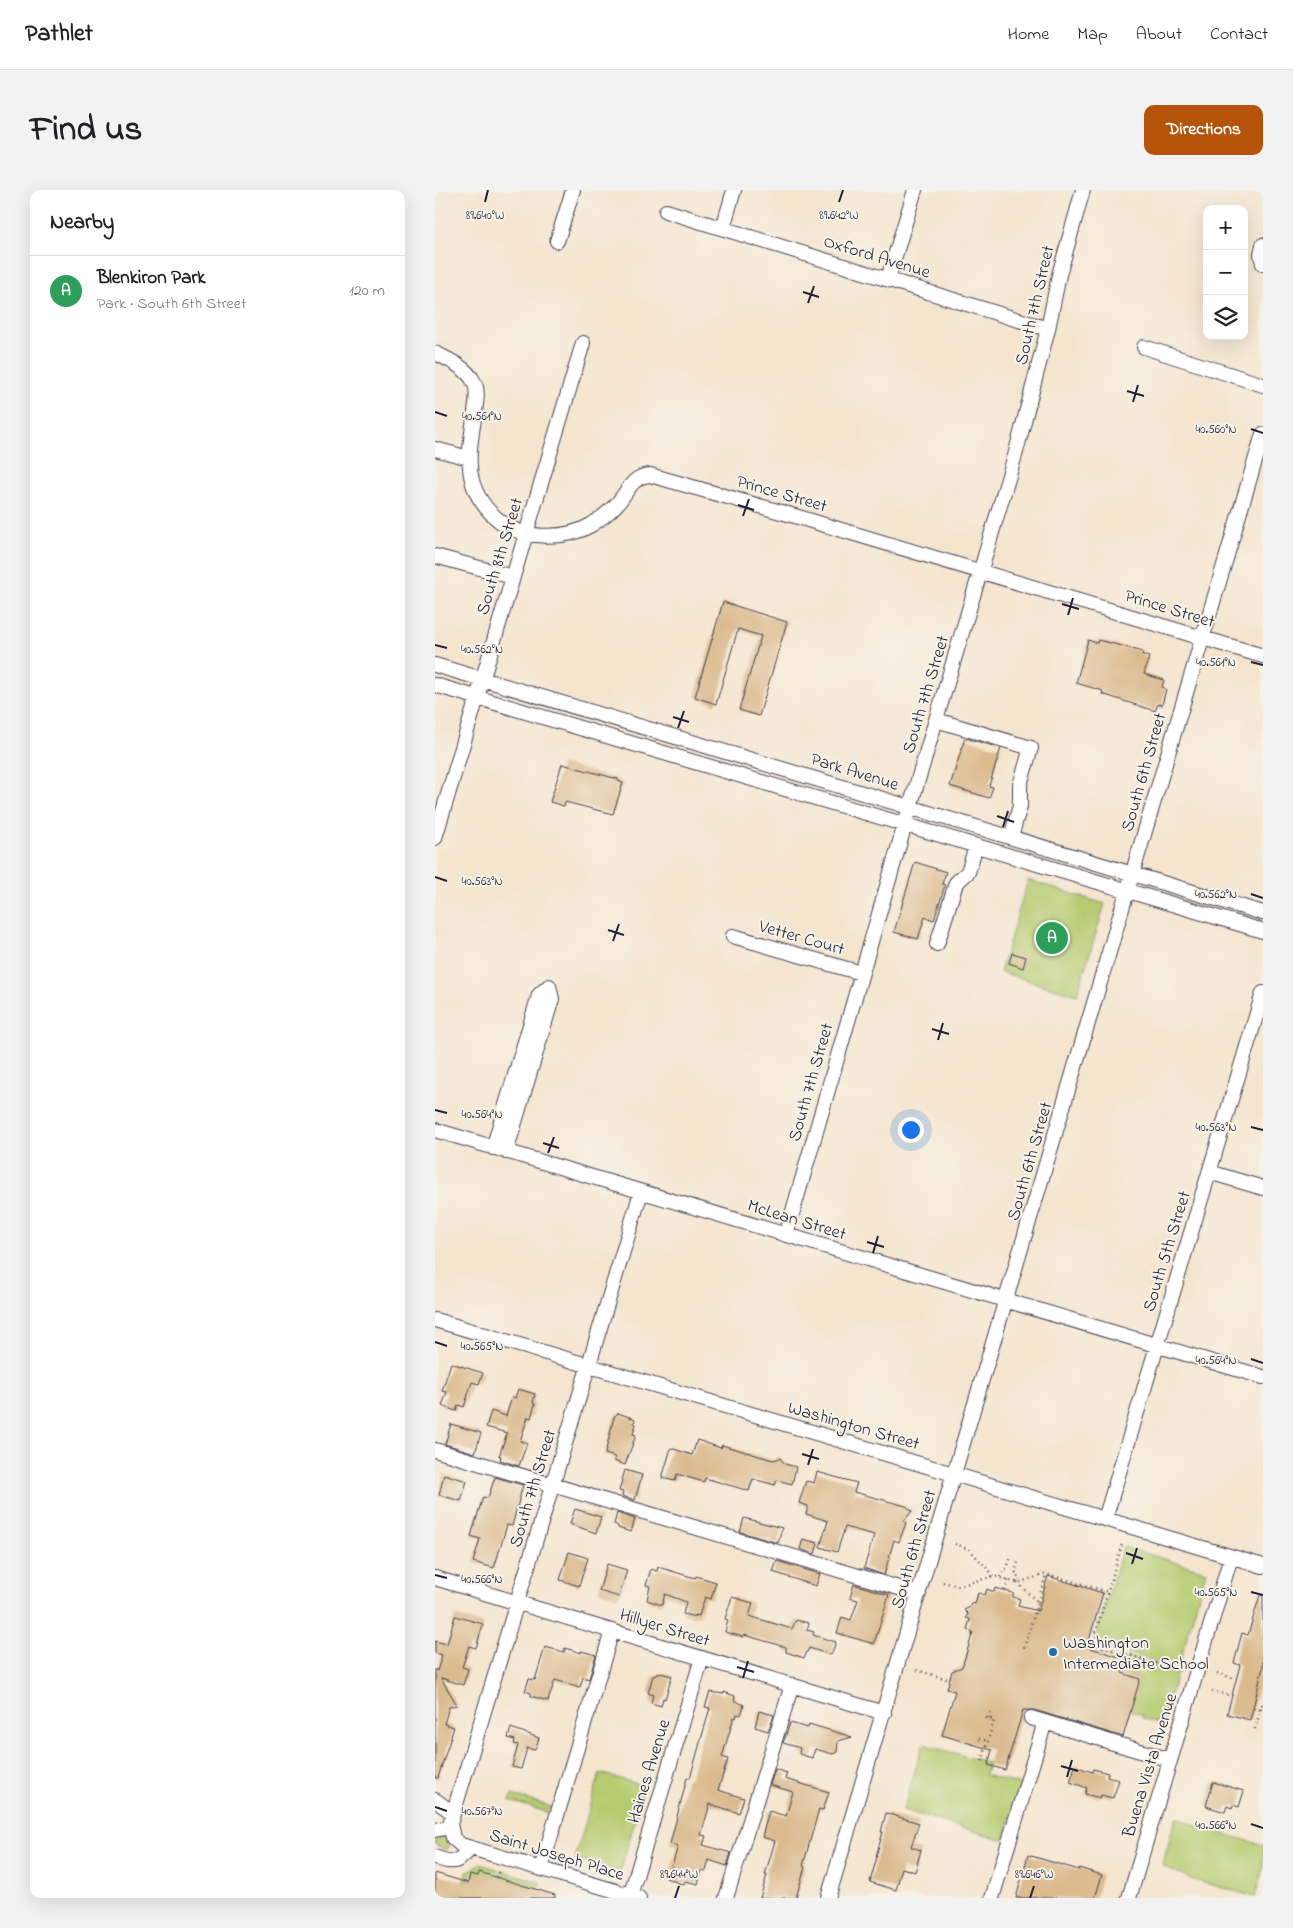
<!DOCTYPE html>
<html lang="en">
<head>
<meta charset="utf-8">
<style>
	:root { --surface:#fff; --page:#f2f2f2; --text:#202124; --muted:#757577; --line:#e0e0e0; --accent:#b45309 }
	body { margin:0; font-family:"Indie Flower",sans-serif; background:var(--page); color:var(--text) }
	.controls { position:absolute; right:15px; top:15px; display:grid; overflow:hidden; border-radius:10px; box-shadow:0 5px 20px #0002 }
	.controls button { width:45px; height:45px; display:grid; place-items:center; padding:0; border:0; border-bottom:1px solid var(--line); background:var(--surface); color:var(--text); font:25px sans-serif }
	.you { position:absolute; left:475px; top:939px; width:18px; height:18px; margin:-12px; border:4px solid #fff; border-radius:50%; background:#1a73e8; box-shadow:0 0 0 8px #1a73e833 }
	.badge { display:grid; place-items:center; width:32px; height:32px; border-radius:50%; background:var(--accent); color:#fff; font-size:16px; font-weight:700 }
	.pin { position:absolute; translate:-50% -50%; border:2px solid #fff; box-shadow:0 1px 5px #0006 }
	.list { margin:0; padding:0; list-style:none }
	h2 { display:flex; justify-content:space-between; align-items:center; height:65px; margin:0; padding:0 20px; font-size:21px }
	h2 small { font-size:16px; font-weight:400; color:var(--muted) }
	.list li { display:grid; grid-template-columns:32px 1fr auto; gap:15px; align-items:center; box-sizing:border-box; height:70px; padding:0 20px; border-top:1px solid var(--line) }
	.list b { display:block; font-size:19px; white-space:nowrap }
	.list p { margin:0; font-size:16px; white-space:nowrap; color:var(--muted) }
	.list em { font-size:16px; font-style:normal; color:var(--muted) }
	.icon { flex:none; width:28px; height:28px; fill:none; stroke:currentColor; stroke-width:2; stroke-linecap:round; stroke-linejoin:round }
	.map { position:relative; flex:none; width:828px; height:1708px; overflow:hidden; border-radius:10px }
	header { display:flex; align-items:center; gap:30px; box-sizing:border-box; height:70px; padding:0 25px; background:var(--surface); border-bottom:1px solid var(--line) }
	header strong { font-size:24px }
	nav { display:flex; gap:28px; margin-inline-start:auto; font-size:18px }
	.intro { display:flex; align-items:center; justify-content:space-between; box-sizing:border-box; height:120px; padding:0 30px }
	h1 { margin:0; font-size:35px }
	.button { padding:12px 22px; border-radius:10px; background:var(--accent); color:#fff; font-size:18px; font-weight:700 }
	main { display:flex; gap:30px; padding:0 30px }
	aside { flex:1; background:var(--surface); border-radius:10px; box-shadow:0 5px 20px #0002 }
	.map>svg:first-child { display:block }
	.green { fill:#b6cb70; stroke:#6c7656 }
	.building { fill:#dbba8e }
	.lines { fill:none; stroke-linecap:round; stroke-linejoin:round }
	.minor-casing { stroke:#423f51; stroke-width:16 }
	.path { stroke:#423f51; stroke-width:2.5; stroke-dasharray:1 4; stroke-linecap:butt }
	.minor { stroke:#fff; stroke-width:14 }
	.ticks { fill:none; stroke:#22223b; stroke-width:2 }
	.poi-dot { fill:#1f6fb2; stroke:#f7f3e8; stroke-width:2 }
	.labels { text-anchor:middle; stroke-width:4; stroke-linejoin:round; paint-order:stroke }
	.street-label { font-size:18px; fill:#22223b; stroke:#f7f3e8 }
	.poi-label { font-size:18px; fill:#22223b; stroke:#f7f3e8; text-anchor:start }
	.ticks-label { font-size:12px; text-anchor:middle; fill:#22223b; stroke:#f7f3e8; stroke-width:4; stroke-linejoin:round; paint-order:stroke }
</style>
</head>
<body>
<header>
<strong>Pathlet</strong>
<nav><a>Home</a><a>Map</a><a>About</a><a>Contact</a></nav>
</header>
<div class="intro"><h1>Find us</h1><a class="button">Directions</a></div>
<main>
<aside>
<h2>Nearby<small></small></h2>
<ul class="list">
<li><span class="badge" style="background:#2e9e5b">A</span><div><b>Blenkiron Park</b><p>Park · South 6th Street</p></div><em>120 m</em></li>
</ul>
</aside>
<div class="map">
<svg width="828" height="1708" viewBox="0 0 828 1708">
	<rect width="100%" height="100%" fill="#f7f3e8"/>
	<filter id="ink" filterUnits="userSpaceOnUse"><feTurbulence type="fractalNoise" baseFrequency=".02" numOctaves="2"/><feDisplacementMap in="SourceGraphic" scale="10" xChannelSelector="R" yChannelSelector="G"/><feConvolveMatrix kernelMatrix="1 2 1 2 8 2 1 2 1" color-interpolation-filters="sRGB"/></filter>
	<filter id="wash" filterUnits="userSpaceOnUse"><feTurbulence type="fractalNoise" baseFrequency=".0096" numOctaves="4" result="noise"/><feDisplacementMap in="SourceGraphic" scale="20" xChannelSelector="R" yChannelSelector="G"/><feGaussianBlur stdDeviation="1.12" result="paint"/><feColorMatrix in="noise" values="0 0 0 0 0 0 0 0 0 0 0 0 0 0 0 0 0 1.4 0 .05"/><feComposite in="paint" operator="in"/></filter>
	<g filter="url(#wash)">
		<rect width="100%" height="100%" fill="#f5e5cf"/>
		<path class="green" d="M593,690L670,714L642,805L565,782Z
			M688,1357L771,1381L743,1478L665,1454L661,1446Z
			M692,1466L742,1481L727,1534L707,1528L708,1525L695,1520L705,1489L687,1483Z
			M488,1554L553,1573L550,1585L586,1595L569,1650L468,1620Z
			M165,1583L210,1596L185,1682L140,1668Z
			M77,1605L120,1618L118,1624L75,1611Z
			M741,1627L768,1638L828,1655V1679L820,1707L759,1690L727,1676Z
			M4,1645L9,1646L15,1654L13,1659L10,1660L0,1654V1647Z
			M44,1674L63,1679L60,1687L44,1683L43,1687L35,1685L33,1693L28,1692L31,1683Z
			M66,1680L105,1692L103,1700L63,1688Z"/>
		<g id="blocks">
			<path class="building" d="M288,412L352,432L324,526L304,520L326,446L303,439L281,514L260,507Z
				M653,450L662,453L663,450L691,457L708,462L707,465L714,467L709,484L729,490L727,497L731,499L727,515L723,514L720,521L667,504L668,501L641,493Z
				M530,548L566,558L554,596L558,597L554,608L515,596Z
				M127,574L183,589V591L188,593L178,624L130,612L129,616L115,612Z
				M480,672L511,682L507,694L510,695L499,730L490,727L483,749L459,742Z
				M577,763L591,767L588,778L574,773Z
				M16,1173L48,1183L44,1194L37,1192L29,1217L23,1215L21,1221L7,1216L12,1202L7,1201Z
				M83,1199L100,1204L98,1213L100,1214L96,1228L93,1227L85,1251L92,1253L84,1276L65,1270L66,1266H64L72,1243L51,1237L56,1221L71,1226L77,1207L80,1208Z
				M183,1223L200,1229L199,1233L201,1234L198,1244L201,1245L190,1275L179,1271L180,1267L170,1264L179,1227Z
				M16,1234L46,1243L40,1263L10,1254Z
				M262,1250L286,1258L287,1255L338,1270L345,1268L350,1274L361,1277L357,1294L342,1290L340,1295L318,1289L314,1301L270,1288L269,1292L242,1284L240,1291L227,1288L236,1258L257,1265Z
				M190,1280L207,1285L200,1310L187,1306L188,1302L184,1301Z
				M382,1282L422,1293L419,1302L471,1316L477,1321L469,1331L471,1333L464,1352L459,1350L449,1385L429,1378L439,1345L410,1337L402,1362L385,1357L393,1331L371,1324L373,1316L364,1313L371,1291L379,1293Z
				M9,1284L32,1291L26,1311L4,1305Z
				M60,1287L88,1295L77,1336L72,1335L59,1378L38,1372L45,1349L36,1346L48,1307L53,1308Z
				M140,1319L166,1327L161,1343L135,1334Z
				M182,1323L200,1329L196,1342L183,1338V1336L179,1334Z
				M309,1328L347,1338L343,1353L305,1342Z
				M368,1349L383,1353L380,1364L365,1359Z
				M134,1362L153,1368L144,1396L125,1390Z
				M342,1371L385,1384L381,1396L338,1382Z
				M172,1374L192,1380L184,1407L164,1401Z
				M223,1377L260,1388L261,1386L281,1392L276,1409L270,1407L264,1426L260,1425V1427L248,1424L251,1412L230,1404L227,1415L212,1410L215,1396L211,1395L216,1379L222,1381Z
				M613,1386L668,1403L652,1457L691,1469L687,1483L705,1489L688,1547L599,1520H588L570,1580L553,1575L557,1560L507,1545L520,1501L512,1499L517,1481L527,1477L538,1442L532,1440L535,1429L531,1428L533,1424L529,1420L535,1417L536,1413L540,1414L543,1403L550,1405L552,1399L559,1402L560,1398L578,1403V1407L585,1409L583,1416L603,1421Z
				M419,1394L454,1405L439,1454L402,1443L407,1427L416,1430L423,1410L415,1408Z
				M825,1405H828V1477L815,1530L792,1524L805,1475L799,1473L807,1443L813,1445Z
				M297,1407L318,1413L314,1426L357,1439L361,1430L374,1433L372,1440L379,1442L378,1445L401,1452L396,1465L374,1458L369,1468L351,1462V1457L309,1445L308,1447L290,1442L293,1430L290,1429Z
				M20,1426L48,1434L41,1458L34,1456L27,1477L33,1479L28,1495L6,1488L22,1515L14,1517L9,1534L19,1537L3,1588H0V1479L2,1481L7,1465L0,1463V1451L12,1454Z
				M110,1457L129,1462L130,1458L146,1463V1461L161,1465L154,1489L148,1487L145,1497L120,1490L113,1511L96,1506V1503L90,1501L94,1489L100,1490Z
				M226,1483L237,1486L230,1509L228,1508L226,1516L216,1513L218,1505L213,1503L218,1486Z
				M275,1502L289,1504V1502L300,1506L299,1510L309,1515L306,1525L302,1524L301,1528L299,1527L287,1567L293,1569L283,1600L309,1608L304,1623L275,1614L266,1645L271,1646L268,1655L296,1663L292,1676L274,1670L271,1681L267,1680L263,1694L250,1691L249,1695L231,1688L234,1679H236L243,1656L235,1654L252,1588H255L275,1518L270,1517Z
				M324,1521L339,1525L333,1541L320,1537Z
				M355,1533L373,1538L374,1534L417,1547L403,1551L402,1562L398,1564L380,1559L377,1568L364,1564L365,1558L348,1553Z
				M76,1538L104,1548L100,1560L92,1558L86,1579L77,1577L83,1555L79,1554L80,1550L73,1548Z
				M640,1576L657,1582L658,1579L673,1583L672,1587L684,1590L678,1608L666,1605L665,1608L650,1604L652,1598L635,1592Z
				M340,1579L352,1583L350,1589L394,1602L388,1620L384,1619L368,1676L370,1677L361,1708H325L332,1685H330L340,1651L327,1647L334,1621L351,1626L358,1602L335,1595Z
				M778,1592L809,1601L804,1617L798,1615L797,1618L792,1616L790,1622L771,1616Z
				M451,1623L484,1633L476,1657L486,1660L480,1682L467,1678L461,1700L435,1692L442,1667L441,1666L448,1642H446Z
				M593,1665L644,1680V1678L667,1685L660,1708H581Z
				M44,1682L120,1705V1708H0V1683L33,1693L35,1684L43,1686Z"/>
		</g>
	</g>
	<g filter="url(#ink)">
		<use href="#blocks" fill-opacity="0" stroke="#423f51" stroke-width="1"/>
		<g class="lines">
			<defs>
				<path id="minor" d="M231,21L613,139
					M288,38L299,0
					M122,51L138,0
					M828,55L826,64L828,74
					M453,89L480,0
					M709,157L828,195
					M0,163C13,169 32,178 39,192C44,201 41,212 40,222C34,263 26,296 60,327C84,350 129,351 156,335C164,330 173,323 180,316C192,304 196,286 215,285L353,324L828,466
					M0,259L34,268
					M0,366L78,387
					M0,475L828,723
					M0,495L828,741
					M501,530L596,558L585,595V616L576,647
					M0,648L148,153
					M298,746L426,783
					M502,754L521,693L533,682L541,656
					M0,940L828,1187
					M58,958L104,805L114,796L117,809L71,962
					M774,982L828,998
					M351,1045L475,617L581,262L613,139L624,85L648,0
					M0,1130L828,1376
					M0,1260L484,1404
					M670,1329L828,803
					M0,1388L449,1523
					M596,1528L735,1570
					M0,1610L18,1623
					M0,1640L15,1637
					M0,1667C18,1675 24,1672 36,1658
					M106,1679L177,1441
					M195,1706L267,1468
					M204,1708L26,1655L18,1648L15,1634L206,1002
					M291,1708L357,1495
					M393,1708L828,244
					M557,1708L610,1532
					M694,1708L796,1367"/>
			</defs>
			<use href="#minor" class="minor-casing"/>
			<path class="path" d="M520,1354L534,1359L559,1386
				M565,1387L566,1384L572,1378L576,1367
				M508,1392L523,1396L559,1386L582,1393L611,1384L643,1393
				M581,1392L583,1388L580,1381L584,1369
				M582,1393L603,1412L588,1461
				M643,1395V1393L673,1402
				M570,1401L573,1390
				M603,1412L611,1385
				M653,1453L745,1480
				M663,1456L664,1452L660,1445L687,1354
				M482,1480L515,1490
				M782,1483L801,1489
				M823,1495L828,1496
				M777,1501L797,1506
				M819,1518L826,1520
				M554,1528L556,1521
				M820,1539L828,1512
				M544,1549L553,1551
				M547,1571L559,1530L551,1528
				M62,1688L64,1679"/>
			<use href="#minor" class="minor"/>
		</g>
	</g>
	<path class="ticks" d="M50,12L53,0M404,12L408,0M368,102L384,107M373,113L379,96M692,201L709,206M698,212L703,195M0,222L12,226M816,239L828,243M303,315L319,320M308,326L314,309M627,414L644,419M633,425L638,408M0,455L12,458M816,472L828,475M238,527L254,532M243,538L249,521M562,626L579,632M568,637L573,621M0,687L12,691M816,704L828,708M173,740L189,745M178,751L184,734M497,839L514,844M503,850L508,833M0,920L12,923M816,937L828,940M108,953L124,958M113,963L119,947M432,1052L449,1057M438,1063L443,1046M0,1152L12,1156M816,1169L828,1173M367,1264L384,1269M373,1275L378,1259M691,1363L708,1369M697,1374L702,1358M0,1385L12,1388M816,1402L828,1405M302,1477L319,1482M308,1488L313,1471M626,1576L643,1581M632,1587L637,1570M0,1617L12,1621M816,1634L828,1638M240,1708L244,1696M595,1708L599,1696"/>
	<circle class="poi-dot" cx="618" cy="1462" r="5"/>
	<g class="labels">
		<g class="street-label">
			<text transform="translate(442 66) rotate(17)" y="6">Oxford Avenue</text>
			<text transform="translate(599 115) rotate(-77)" y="6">South 7th Street</text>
			<text transform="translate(347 303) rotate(16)" y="6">Prince Street</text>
			<text transform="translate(64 366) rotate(-73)" y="6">South 8th Street</text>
			<text transform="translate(735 418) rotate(17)" y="6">Prince Street</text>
			<text transform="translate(490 504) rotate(-73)" y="6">South 7th Street</text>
			<text transform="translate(420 581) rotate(17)" y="6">Park Avenue</text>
			<text transform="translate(708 582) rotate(-74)" y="6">South 6th Street</text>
			<text transform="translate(367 747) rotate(16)" y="6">Vetter Court</text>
			<text transform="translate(375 892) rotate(-74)" y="6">South 7th Street</text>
			<text transform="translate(594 971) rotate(-74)" y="6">South 6th Street</text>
			<text transform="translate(362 1029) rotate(17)" y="6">McLean Street</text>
			<text transform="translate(731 1061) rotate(-73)" y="6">South 5th Street</text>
			<text transform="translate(419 1235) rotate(16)" y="6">Washington Street</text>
			<text transform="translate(97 1298) rotate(-73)" y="6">South 7th Street</text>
			<text transform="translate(478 1359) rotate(-74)" y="6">South 6th Street</text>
			<text transform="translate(230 1437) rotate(17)" y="6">Hillyer Street</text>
			<text transform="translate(714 1575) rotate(-73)" y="6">Buena Vista Avenue</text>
			<text transform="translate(213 1581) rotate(-73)" y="6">Haines Avenue</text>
			<text transform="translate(122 1664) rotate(17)" y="6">Saint Joseph Place</text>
		</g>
		<g class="poi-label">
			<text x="628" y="1458">Washington<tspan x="628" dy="21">Intermediate School</tspan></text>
		</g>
	</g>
	<g class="ticks-label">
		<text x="50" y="29">89.640°W</text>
		<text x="404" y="29">89.642°W</text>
		<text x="47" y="230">40.561°N</text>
		<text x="781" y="243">40.560°N</text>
		<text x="47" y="463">40.562°N</text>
		<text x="781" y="476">40.561°N</text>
		<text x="47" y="695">40.563°N</text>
		<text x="781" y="708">40.562°N</text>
		<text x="47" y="928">40.564°N</text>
		<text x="781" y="941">40.563°N</text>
		<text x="47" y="1160">40.565°N</text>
		<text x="781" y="1174">40.564°N</text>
		<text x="47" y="1393">40.566°N</text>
		<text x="781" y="1406">40.565°N</text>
		<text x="47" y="1625">40.567°N</text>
		<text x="781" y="1639">40.566°N</text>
		<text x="244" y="1688">89.644°W</text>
		<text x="599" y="1688">89.646°W</text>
	</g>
</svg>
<div class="controls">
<button>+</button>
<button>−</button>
<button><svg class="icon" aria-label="layers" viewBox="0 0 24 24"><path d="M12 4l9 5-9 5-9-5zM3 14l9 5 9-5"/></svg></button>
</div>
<div class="you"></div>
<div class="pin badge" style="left:617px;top:748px;background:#2e9e5b">A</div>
</div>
</main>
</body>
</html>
